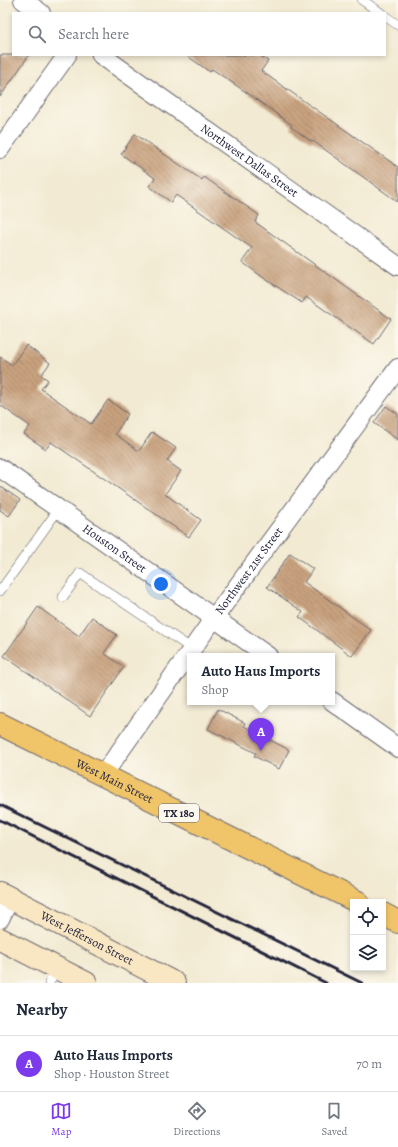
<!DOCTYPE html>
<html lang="en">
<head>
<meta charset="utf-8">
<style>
	:root { --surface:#fff; --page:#f2f2f3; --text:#1f2937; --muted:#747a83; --line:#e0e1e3; --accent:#7c3aed }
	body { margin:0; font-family:Alegreya,serif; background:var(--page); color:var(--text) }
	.controls { position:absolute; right:12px; bottom:12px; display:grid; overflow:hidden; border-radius:0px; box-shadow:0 2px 6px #0003 }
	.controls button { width:36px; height:36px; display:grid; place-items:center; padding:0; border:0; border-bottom:1px solid var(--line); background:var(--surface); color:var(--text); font:20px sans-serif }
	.you { position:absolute; left:161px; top:584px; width:14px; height:14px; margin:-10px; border:3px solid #fff; border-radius:50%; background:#1a73e8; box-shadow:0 0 0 6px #1a73e833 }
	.badge { display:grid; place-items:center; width:26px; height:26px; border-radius:50%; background:var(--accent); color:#fff; font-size:13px; font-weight:700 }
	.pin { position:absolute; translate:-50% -33px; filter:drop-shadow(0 1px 2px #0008) }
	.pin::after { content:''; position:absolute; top:21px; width:14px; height:12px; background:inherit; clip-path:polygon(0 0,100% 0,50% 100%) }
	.popup { position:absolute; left:187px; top:653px; width:148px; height:52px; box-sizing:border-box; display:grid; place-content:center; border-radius:0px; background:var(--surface); filter:drop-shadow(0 1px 3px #0005); font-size:13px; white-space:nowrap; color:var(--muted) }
	.popup b { font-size:15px; color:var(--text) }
	.popup::after { content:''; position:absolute; left:50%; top:100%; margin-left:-8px; border:8px solid transparent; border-top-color:var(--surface) }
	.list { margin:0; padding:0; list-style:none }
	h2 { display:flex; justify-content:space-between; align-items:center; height:52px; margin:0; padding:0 16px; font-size:17px }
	h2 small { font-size:13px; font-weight:400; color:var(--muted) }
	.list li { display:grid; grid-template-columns:26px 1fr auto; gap:12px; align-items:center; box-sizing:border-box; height:56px; padding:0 16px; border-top:1px solid var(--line) }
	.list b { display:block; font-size:15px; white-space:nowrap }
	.list p { margin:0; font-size:13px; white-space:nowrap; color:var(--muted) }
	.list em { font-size:13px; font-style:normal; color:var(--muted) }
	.icon { flex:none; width:22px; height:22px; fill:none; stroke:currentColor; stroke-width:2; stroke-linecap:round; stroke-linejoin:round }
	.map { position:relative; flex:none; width:398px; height:983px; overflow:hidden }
	.search { position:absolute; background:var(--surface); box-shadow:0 2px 6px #0003; left:12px; right:12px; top:12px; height:44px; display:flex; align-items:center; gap:10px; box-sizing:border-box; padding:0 14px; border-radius:0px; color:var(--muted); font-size:15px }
	.sheet { height:108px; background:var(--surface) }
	nav { display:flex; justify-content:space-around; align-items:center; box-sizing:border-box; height:56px; border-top:1px solid var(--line); background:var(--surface); font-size:11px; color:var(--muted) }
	nav a { display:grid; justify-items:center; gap:2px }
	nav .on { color:var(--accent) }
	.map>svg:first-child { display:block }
	.building { fill:url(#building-back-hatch) }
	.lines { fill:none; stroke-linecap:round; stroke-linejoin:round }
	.service-casing { stroke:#6b6870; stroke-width:10 }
	.minor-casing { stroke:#6b6870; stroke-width:20 }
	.secondary-casing { stroke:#6b6870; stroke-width:24 }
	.primary-casing { stroke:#6b6870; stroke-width:24 }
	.service { stroke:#fff; stroke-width:9 }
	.minor { stroke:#fff; stroke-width:18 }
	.secondary { stroke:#f9e7c3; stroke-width:22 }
	.primary { stroke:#f0c469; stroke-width:22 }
	.rail { stroke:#22223b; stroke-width:3 }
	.labels { text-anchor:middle; stroke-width:3; stroke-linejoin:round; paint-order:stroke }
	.shield { fill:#fbf7ec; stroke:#636270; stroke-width:1 }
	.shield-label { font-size:11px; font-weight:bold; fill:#22223b }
	.street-label { font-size:12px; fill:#22223b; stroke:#fbf7ec }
</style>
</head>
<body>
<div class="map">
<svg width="398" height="983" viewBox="0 0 398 983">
	<defs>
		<pattern id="building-back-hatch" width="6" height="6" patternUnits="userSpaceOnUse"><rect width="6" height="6" fill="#c9a27f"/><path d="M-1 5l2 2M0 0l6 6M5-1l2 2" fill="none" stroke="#a38469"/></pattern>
	</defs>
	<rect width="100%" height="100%" fill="#fbf7ec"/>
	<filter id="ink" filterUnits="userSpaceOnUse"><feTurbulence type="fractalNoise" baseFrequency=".025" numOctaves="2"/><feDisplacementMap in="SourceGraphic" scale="8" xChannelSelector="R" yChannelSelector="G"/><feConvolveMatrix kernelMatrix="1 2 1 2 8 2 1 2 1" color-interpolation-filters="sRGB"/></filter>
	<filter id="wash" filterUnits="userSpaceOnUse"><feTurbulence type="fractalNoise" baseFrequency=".012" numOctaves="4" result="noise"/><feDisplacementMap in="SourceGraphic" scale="16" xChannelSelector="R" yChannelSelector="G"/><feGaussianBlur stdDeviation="0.9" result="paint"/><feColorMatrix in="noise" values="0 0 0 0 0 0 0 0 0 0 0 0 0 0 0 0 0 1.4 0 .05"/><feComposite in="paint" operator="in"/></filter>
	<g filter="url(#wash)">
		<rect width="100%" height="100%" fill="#f2ead2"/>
		<g id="blocks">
			<path class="building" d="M0,55H29L0,97Z
				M186,55H259L268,61L261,71L398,167V202L313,141L312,142L291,127L292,125L246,92L212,69L210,72Z
				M135,134L202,180L204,177L259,215L255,222L391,319L374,344L306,297L302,303L264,278L242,262L252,248L176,195L171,202L149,186L155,178L121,154Z
				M26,345L50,363L41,375L48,380L41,389L91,424L108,400L128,414L115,434L139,451L152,432L176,448L167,461L181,471L165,494L201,520L189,537L51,442L46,449L24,434L30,426L0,405V357L12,365Z
				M386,406L398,414V440L374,423Z
				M0,486L20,500L9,516L0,510Z
				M290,553L313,569L304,582L371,630L352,656L299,617L303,612L267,587Z
				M38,607L79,636L92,617L117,635L104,653L124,667L90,716L4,656Z
				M218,709L245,723L244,726L289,750L279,769L254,756L256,753L208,729Z"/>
		</g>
	</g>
	<g filter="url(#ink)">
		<use href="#blocks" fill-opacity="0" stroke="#6b6870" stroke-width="1"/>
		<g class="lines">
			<defs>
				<path id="service" d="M362,0L381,13
					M385,16L398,25
					M0,591L58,510
					M63,597L80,573L192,649
					M49,983L57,969"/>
				<g id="minor">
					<path d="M23,0L41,13"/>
					<path id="s1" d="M101,55L398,266"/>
					<path d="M0,149L67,55"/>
					<path id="s2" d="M0,468L268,656"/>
					<path d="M332,701L398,748"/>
					<path id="s3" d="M103,775L214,618L398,368"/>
					<path d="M0,919L10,898"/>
				</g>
				<g id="secondary">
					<path id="s4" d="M0,893L174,983"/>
					<path d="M0,939L86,983"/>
				</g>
				<g id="primary">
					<path id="s5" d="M0,724L358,902"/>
					<path d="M383,914L398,922"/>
				</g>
			</defs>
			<use href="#service" class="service-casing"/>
			<use href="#minor" class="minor-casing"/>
			<use href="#secondary" class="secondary-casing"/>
			<use href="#primary" class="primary-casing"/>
			<use href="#service" class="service"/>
			<use href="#minor" class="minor"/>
			<use href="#secondary" class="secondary"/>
			<use href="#primary" class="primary"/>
			<path class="rail" d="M0,805L362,983
				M0,820L326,983"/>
		</g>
	</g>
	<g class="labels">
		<rect class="shield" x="159" y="804" width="40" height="18" rx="3"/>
		<g class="shield-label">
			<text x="179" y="817">TX 180</text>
		</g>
		<g class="street-label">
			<text dy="4" stroke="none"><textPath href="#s1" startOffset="182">Northwest Dallas Street</textPath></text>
			<text dy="4" stroke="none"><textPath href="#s2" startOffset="140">Houston Street</textPath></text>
			<text dy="4" stroke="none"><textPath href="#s3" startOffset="251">Northwest 21st Street</textPath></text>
			<text dy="4" stroke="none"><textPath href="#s5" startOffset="128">West Main Street</textPath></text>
			<text dy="4" stroke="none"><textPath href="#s4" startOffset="98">West Jefferson Street</textPath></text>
		</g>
	</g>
</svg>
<div class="controls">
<button><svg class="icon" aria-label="locate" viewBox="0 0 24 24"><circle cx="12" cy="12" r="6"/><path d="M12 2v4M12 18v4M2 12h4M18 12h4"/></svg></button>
<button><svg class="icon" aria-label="layers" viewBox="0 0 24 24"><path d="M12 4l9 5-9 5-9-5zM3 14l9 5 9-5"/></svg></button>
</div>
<div class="you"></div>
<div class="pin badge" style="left:261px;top:751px">A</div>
<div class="popup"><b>Auto Haus Imports</b>Shop</div>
<div class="search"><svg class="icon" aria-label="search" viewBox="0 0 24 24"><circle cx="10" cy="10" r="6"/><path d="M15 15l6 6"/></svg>Search here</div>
</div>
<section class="sheet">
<h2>Nearby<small></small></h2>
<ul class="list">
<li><span class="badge">A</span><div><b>Auto Haus Imports</b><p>Shop · Houston Street</p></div><em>70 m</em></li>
</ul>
</section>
<nav>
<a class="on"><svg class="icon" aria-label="map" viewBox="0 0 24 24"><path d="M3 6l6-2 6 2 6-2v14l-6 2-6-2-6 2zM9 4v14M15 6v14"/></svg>Map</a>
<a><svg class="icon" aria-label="directions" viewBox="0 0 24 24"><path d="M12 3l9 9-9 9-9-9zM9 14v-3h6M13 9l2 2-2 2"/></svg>Directions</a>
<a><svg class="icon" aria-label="saved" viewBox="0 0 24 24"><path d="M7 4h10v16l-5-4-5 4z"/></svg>Saved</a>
</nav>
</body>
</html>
